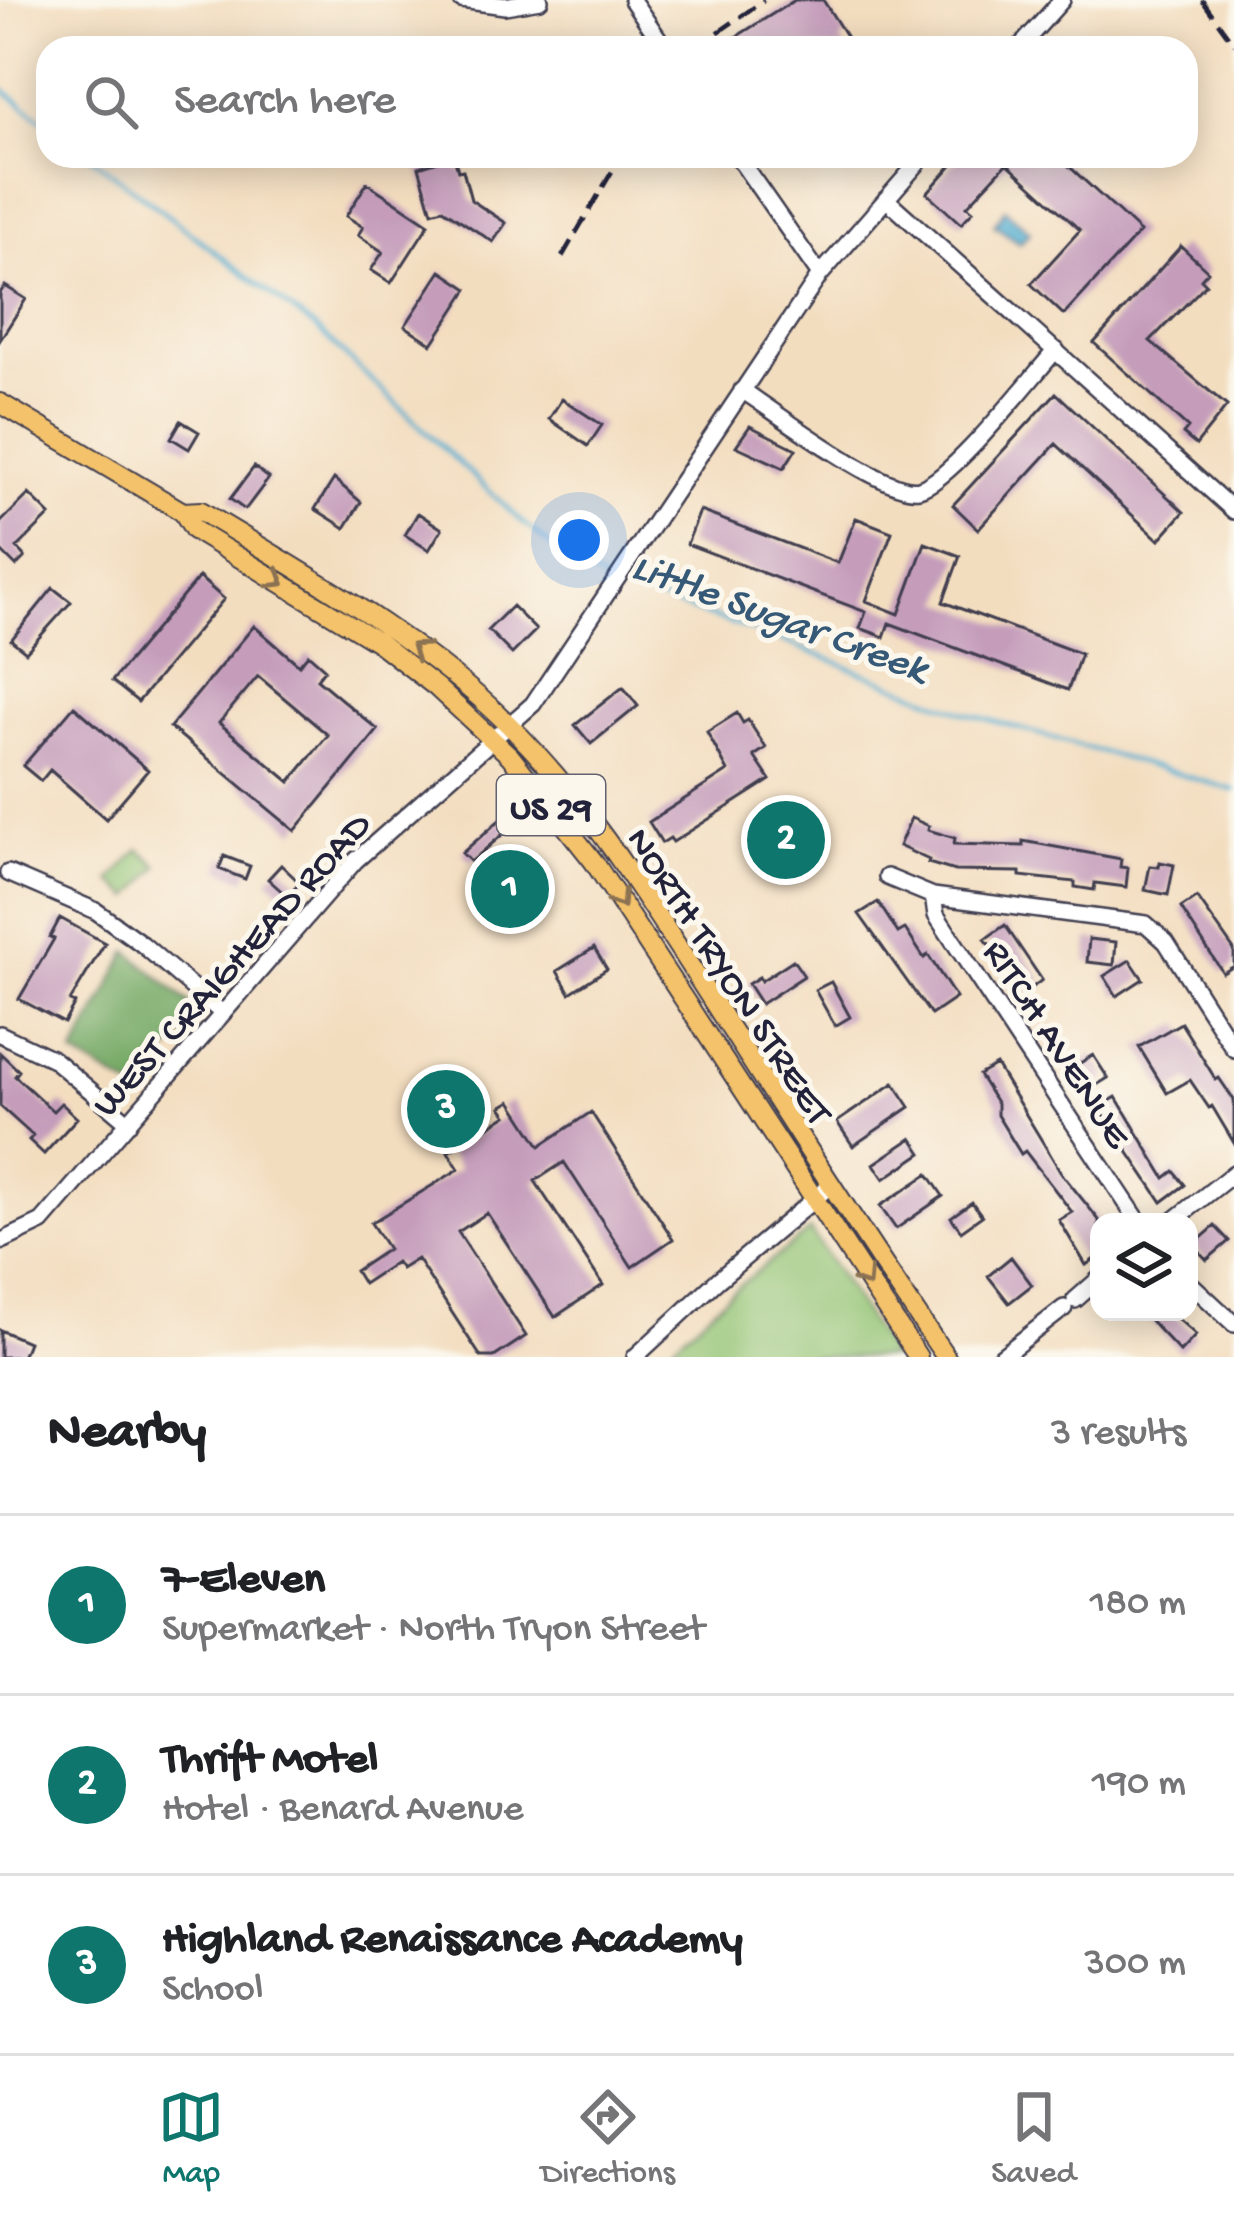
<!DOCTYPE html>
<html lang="en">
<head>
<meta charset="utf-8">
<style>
	:root { --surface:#fff; --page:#f6f6f6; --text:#202124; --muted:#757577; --line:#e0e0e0; --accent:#0f766e }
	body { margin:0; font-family:"Gochi Hand",sans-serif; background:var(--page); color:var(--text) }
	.controls { position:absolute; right:36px; bottom:36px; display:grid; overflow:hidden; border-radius:24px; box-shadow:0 6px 30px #0003 }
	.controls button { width:108px; height:108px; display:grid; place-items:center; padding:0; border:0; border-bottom:3px solid var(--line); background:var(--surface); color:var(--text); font:60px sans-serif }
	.you { position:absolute; left:579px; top:540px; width:42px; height:42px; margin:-30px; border:9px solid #fff; border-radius:50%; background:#1a73e8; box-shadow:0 0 0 18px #1a73e833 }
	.badge { display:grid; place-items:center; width:78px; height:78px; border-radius:50%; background:var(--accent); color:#fff; font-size:39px; font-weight:700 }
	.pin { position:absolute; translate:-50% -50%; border:6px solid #fff; box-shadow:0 3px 12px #0006 }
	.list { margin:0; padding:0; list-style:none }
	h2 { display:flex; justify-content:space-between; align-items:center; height:156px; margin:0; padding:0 48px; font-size:51px }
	h2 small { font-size:39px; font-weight:400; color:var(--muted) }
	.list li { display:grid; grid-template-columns:78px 1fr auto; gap:36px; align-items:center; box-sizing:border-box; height:180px; padding:0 48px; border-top:3px solid var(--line) }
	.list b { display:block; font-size:45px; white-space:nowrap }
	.list p { margin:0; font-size:39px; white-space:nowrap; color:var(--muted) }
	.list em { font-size:39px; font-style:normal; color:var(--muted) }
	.icon { flex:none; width:66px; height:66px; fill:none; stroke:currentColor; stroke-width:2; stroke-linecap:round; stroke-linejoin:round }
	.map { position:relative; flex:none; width:1234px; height:1357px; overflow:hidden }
	.search { position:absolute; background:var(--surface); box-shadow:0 6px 30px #0003; left:36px; right:36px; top:36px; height:132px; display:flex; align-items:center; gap:30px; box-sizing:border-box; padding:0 42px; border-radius:36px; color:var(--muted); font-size:45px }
	.sheet { height:696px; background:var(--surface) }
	nav { display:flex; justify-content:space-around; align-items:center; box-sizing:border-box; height:168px; border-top:3px solid var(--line); background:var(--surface); font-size:33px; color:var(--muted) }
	nav a { display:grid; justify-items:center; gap:6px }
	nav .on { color:var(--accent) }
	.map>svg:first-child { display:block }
	.green { fill:#92c373; stroke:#5a7257; stroke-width:3 }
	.forest { fill:#75a965; stroke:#4c6650; stroke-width:3 }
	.water { fill:#51accf; stroke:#3a6785; stroke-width:3 }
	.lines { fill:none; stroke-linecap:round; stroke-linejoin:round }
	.stream { stroke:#51accf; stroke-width:4.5 }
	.building { fill:#c59dbb; fill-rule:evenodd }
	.minor-casing { stroke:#413e4f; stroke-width:20 }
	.major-casing { stroke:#413e4f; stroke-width:22 }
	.minor { stroke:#fff; stroke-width:15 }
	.major { stroke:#f4c26a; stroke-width:18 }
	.rail { stroke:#22223b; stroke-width:4.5; stroke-dasharray:18 9; stroke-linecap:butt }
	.oneway { stroke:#8b7252 }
	.labels { text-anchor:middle; stroke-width:10; stroke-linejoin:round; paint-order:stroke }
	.shield { fill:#fbf7ec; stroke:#636270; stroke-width:3 }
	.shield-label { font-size:36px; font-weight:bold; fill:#22223b }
	.street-label { font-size:39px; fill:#22223b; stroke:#fbf7ec }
	.water-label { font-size:42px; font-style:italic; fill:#355976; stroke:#fbf7ec }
</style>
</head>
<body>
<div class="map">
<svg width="1234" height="1357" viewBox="0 0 1234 1357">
	<rect width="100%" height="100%" fill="#fbf7ec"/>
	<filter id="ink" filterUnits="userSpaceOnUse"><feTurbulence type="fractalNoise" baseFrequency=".00833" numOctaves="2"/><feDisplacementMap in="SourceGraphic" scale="24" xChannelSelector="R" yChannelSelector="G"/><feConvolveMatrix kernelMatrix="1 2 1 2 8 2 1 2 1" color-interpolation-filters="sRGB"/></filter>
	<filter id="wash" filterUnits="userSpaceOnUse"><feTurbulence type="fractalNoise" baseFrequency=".004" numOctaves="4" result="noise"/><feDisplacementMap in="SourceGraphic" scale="48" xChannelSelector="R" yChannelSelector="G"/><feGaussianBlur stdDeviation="2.7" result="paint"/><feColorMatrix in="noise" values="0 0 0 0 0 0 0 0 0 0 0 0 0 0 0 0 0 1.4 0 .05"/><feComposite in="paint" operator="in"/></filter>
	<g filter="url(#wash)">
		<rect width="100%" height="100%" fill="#f3ddbf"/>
		<path class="green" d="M139,849L159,866L131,898L111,881Z
			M810,1230L892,1357H660L731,1292Z"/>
		<path class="forest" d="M128,951L201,1013L135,1090L74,1055Z"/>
		<path class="water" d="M1005,209L1030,232L1020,243L994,225Z"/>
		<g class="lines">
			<path class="stream" d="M0,87L48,124
				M90,156L318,330L524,524L578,567L607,583
				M618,586L773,637L962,712L1234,790"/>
		</g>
		<g id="blocks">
			<path class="building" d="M795,0H823L846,36L840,40L846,48H718Z
				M454,156L458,171L463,170L471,200L506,223L493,242L443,209L432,212L419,167Z
				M960,156H1058L1140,232L1064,315L1031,284L1080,230L1007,163L967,206L973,211L961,224L927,193Z
				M367,183L429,224L391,283L371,270L383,252L358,235L363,227L346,216Z
				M1181,246L1208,271L1201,279L1206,284L1150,341L1227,406L1196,445L1183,434L1188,428L1094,343Z
				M441,271L468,289L432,344L405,326Z
				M5,286L26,299L0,340V293Z
				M1056,393L1184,512L1159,540L1056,444L978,529L953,505Z
				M562,399L602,425L588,446L549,419Z
				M181,421L199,432L189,449L171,438Z
				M750,426L796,449L784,468L736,446Z
				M254,467L269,478L245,510L230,499Z
				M334,479L361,502L345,528L315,509Z
				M29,494L50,515L17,548L25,557L16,566L0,550V523Z
				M700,511L838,563L856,518L892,532L866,601L899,614L925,543L960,556L943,602L1081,654L1068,690L889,623L884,637L860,628L866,612L687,544Z
				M418,513L442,529L429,550L405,535Z
				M199,577L224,599L138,702L112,681Z
				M53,588L71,602L26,652L11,640Z
				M512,606L536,630L512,654L488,630Z
				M254,626L299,665L308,654L325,669L317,679L378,730L295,831L170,727ZM258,676L328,735L290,782L219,723Z
				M623,687L638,706L591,744L575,725Z
				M74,706L148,770L106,819L50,770L41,781L23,766Z
				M737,713L743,723L748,720L766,748L754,756L770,780L673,842L670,838L662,843L649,822L728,771L707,732Z
				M785,807L815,855L788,873L757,825Z
				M503,817L511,827L471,862L462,853Z
				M911,818L929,826L928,830L955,838L954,844L1023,846V841L1121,859L1120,867L1128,868L1126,887L1095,883L1094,890L1075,887V882L1020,876V872L955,871L928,863L929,860L899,846Z
				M224,856L250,866L245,879L219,869Z
				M1160,862L1174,865L1168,895L1145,890L1150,866L1159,867Z
				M281,865L300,883L287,896L268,879Z
				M521,866L534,881L498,912L485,898Z
				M1197,897L1234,950V966L1223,973L1181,908Z
				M878,902L898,933L905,929L924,958L928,955L956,998L931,1015L859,914Z
				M60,918L105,943L70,1001L75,1003L64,1023L19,999L54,939L50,937Z
				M1005,925L1042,980L1028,991L985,939Z
				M1089,939L1116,942L1114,965L1087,962Z
				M594,948L607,969L570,993L557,971Z
				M793,960L804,976L761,1004L748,984L759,977L761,981Z
				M1130,960L1143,979L1117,996L1104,976Z
				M831,982L850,1017L835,1026L815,990Z
				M1181,1023L1216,1080L1219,1078L1234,1100V1143L1212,1106L1209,1108L1190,1080L1167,1093L1139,1047Z
				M0,1053L19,1071L15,1076L53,1111L61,1103L77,1118L44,1154L29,1140L33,1136L0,1106Z
				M1093,1055L1108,1078L1087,1091L1072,1068Z
				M996,1065L1062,1174L1099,1220V1256L1086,1265L1059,1220L1072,1212L1025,1151L1021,1154L997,1115V1104L979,1075Z
				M894,1083L910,1107L853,1146L837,1122Z
				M1116,1097L1165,1178L1174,1171L1185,1185L1162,1202L1099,1108Z
				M511,1101L540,1146L591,1112L673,1239L632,1267L564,1162L535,1181L603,1285L555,1317L487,1213L458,1232L526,1336L494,1357H481L417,1259L401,1269L396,1262L363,1284L355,1271L388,1249L371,1223L459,1169L448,1152L507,1115L501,1107Z
				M912,1138L922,1153L884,1179L874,1164Z
				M928,1174L943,1196L896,1229L880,1206Z
				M972,1202L982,1216L961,1231L951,1217Z
				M1215,1226L1229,1241L1207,1260L1193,1245Z
				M1011,1257L1032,1285L1009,1303L988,1276Z
				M1142,1312H1170L1196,1335L1180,1352Z
				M0,1330L28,1342L22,1357H0Z"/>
		</g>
	</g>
	<g filter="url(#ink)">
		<use href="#blocks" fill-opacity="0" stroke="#413e4f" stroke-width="3"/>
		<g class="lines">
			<defs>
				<path id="minor" d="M461,0L505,6L540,0
					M632,0L665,48
					M1019,48L1062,0
					M737,156L820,275
					M886,199L1234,511
					M742,390C774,411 886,496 919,489C951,481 1030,379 1056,350
					M8,873L96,911L142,944L222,1013
					M887,877L933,896L1146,924L1166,942L1234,1049
					M933,896L936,915L1139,1222
					M0,1034L53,1059L129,1123
					M1172,1222L1234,1173
					M0,1242L42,1222L355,861L533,704L820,275L924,156
					M1189,1282L1234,1324
					M1075,1300L1099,1279
					M635,1357L718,1280L831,1185
					M1001,1357L1064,1308"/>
				<path id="major" d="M0,403L183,512L194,530L378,642L436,687L510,756L594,862L918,1357
					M183,512L201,511C306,575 418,636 507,723C589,803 650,904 712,1000C789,1119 865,1240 946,1357"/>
			</defs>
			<use href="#minor" class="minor-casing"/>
			<use href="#major" class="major-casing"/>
			<use href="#minor" class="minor"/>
			<use href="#major" class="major"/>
			<path class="rail" d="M1202,0L1234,44
				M1232,0L1234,3
				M696,48L764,0
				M562,257L621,156"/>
		</g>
		<defs><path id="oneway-chevron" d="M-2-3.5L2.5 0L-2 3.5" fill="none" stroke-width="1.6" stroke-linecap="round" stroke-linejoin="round" transform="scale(3)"/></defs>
		<g class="oneway">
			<use href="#oneway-chevron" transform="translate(277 580) rotate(31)"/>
			<use href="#oneway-chevron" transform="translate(419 649) rotate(-144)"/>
			<use href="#oneway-chevron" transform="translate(619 900) rotate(57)"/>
			<use href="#oneway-chevron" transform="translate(865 1279) rotate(57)"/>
		</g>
	</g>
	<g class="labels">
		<rect class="shield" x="497" y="775" width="108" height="60" rx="9"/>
		<g class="shield-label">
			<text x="551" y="818">US 29</text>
		</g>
		<g class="street-label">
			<text transform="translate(229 962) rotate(-48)" y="14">WEST CRAIGHEAD ROAD</text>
			<text transform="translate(732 974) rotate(57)" y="14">NORTH TRYON STREET</text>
			<text transform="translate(1060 1042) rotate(57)" y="14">RITCH AVENUE</text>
		</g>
		<g class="water-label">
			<text transform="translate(781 614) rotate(20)" y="15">Little Sugar Creek</text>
		</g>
	</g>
</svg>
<div class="controls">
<button><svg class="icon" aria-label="layers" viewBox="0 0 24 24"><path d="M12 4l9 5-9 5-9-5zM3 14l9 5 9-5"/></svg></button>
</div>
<div class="you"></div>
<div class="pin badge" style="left:510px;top:889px">1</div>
<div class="pin badge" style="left:786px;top:840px">2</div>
<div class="pin badge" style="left:446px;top:1109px">3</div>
<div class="search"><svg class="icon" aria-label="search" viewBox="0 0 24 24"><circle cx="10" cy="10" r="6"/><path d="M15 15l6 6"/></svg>Search here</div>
</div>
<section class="sheet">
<h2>Nearby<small>3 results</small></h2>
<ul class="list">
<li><span class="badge">1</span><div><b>7-Eleven</b><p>Supermarket · North Tryon Street</p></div><em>180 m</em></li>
<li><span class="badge">2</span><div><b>Thrift Motel</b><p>Hotel · Benard Avenue</p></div><em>190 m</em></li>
<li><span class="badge">3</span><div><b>Highland Renaissance Academy</b><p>School</p></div><em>300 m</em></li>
</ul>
</section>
<nav>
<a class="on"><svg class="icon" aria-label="map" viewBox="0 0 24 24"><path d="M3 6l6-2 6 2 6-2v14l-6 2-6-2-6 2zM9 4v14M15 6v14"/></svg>Map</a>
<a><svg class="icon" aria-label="directions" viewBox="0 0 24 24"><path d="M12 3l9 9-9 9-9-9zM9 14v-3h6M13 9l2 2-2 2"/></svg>Directions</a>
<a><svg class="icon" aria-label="saved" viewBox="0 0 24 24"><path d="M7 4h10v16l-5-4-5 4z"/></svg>Saved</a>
</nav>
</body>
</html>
